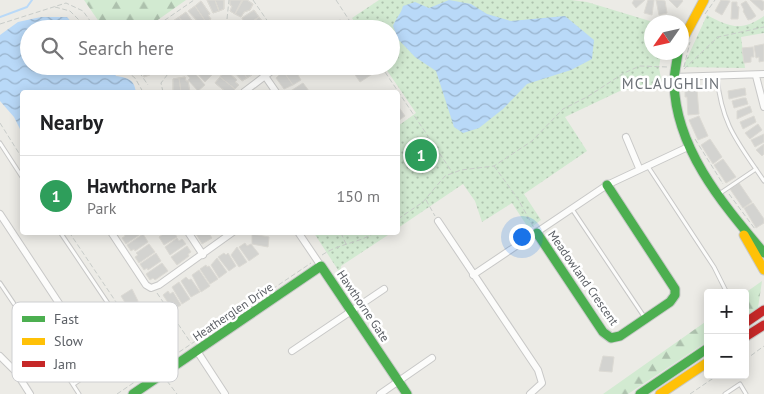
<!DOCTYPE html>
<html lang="en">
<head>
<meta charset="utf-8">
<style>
	:root { --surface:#fff; --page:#f2f2f2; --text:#202124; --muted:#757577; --line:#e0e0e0; --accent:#db2777 }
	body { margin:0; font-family:"PT Sans",sans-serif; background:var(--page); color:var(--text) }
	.controls { position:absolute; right:15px; bottom:15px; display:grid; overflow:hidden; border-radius:5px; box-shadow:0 2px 12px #0003 }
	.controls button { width:45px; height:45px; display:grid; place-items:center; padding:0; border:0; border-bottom:1px solid var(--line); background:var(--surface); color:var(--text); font:25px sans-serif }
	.compass { position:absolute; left:644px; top:15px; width:45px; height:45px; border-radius:50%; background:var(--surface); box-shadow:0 2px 12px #0003; rotate:236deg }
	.you { position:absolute; left:521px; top:236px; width:18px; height:18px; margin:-12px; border:4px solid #fff; border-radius:50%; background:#1a73e8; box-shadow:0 0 0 8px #1a73e833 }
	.badge { display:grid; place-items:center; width:32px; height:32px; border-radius:50%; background:var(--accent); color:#fff; font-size:16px; font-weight:700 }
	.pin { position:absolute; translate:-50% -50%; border:2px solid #fff; box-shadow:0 1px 5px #0006 }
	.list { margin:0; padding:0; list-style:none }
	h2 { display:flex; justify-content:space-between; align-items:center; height:65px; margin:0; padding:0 20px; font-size:21px }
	h2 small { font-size:16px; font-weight:400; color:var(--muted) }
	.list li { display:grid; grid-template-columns:32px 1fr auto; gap:15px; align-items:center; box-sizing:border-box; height:80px; padding:0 20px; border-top:1px solid var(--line) }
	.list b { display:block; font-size:19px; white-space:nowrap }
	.list p { margin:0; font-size:16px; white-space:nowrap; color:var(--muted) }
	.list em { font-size:16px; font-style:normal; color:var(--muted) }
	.icon { flex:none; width:28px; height:28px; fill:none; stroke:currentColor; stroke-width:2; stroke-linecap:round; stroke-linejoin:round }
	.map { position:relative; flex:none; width:764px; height:394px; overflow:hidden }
	.search { position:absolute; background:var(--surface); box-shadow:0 2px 12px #0003; left:20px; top:20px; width:380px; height:55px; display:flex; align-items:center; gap:12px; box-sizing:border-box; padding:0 18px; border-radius:28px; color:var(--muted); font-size:19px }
	.panel { position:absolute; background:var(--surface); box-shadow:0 2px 12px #0003; left:20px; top:90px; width:380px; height:145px; border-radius:5px }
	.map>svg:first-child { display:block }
	.forest { fill:url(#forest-firs) }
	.park { fill:url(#park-dots) }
	.water { fill:url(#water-waves) }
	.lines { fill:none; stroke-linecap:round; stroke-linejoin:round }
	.stream { stroke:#b9d9f8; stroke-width:2 }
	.building { fill:#d3d3d0; stroke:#dcdad4 }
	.lane-casing { stroke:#c8c8c7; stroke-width:5 }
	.street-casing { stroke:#c8c8c7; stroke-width:8 }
	.fast-casing { stroke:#c8c9c8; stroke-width:11 }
	.slow-casing { stroke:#c8c9c8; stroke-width:11 }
	.jam-casing { stroke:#c8c9c8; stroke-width:11 }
	.path { stroke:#c8ccc9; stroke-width:1; stroke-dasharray:5 2.5; stroke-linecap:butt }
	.lane { stroke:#fcfcfb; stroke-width:3 }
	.street { stroke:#fcfcfb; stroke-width:6 }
	.fast { stroke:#4caf50; stroke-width:9 }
	.slow { stroke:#ffc107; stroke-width:9 }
	.jam { stroke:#c62828; stroke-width:9 }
	.labels { text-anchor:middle; stroke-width:5; stroke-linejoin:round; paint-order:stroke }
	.street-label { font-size:12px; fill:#5b5f65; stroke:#fff }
	.quarter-label { font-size:15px; letter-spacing:1px; fill:#6c7177; stroke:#fff }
	.key { fill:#fff; stroke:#cecfd1; stroke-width:1 }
	.key-label { font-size:14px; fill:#5b5f65 }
</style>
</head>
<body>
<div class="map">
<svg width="764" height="394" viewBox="0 0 764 394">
	<defs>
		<pattern id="forest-firs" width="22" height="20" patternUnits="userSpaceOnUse" patternTransform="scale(1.25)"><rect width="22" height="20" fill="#d2ead1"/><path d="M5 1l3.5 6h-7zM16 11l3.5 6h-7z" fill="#adc1ad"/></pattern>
		<pattern id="park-dots" width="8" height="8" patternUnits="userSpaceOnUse" patternTransform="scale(1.25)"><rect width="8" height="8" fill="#d2ead1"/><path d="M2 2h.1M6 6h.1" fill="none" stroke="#adc1ad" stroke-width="1.8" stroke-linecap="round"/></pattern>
		<pattern id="water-waves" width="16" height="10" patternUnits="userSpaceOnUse" patternTransform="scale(1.25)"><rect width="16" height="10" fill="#b9d9f8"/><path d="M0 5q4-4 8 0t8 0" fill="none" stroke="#99b3cc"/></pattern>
	</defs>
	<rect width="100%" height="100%" fill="#ecebe6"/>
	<path class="forest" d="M84,0H186L145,29H104Z
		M762,281L758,308L745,316V293Z
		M708,320V341L628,394H603Z"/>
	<path class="park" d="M379,0H571L587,2L653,22L652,52L661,53L659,68L663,88L622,90L565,117L587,151L524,194L541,220L529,229L512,203L482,222L475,201L463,184L398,228V126L416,113L384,66H391V29H359L352,18Z
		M707,15C729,27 742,32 764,16V33L741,37L745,68L683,67Z
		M314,233H391L341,266L340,273Z"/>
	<path class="water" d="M449,0L471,4L487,14L511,21L565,16L594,40L592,59L571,70L527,84L503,109L479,128L463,133L454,127L436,71L415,57L398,39L393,26C396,18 401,14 403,6L415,2L429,8Z
		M41,17H67L77,29H29V66H110L116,76C128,78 134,79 136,92H22V133L14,117L0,101V35L18,22Z"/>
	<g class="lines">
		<path class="stream" d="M0,17L27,7L32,0"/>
	</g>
	<path class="building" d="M207,0H215L219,11L213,13Z
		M207,0H215L219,11L213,13Z
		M215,0H224V9L219,11Z
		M215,0H224V9L219,11Z
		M242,0L235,14L230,11L232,6L230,5V0Z
		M242,0L235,14L230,11L232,6L230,5V0Z
		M243,0H247L253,4L250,10L244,12L241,17L235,14Z
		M243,0H247L253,4L250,10L244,12L241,17L235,14Z
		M634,0H645L636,8L632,3Z
		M648,0H654L652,15L644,13Z
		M656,0L665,1L667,13L659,15Z
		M669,0H682L683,1L677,8Z
		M721,0L730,1L722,15L715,11Z
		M750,0H761L764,2V9L762,11Z
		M201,1L210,14L208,15L211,19L206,22L195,6Z
		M201,1L210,14L208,15L211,19L206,22L195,6Z
		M746,1L756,16L752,19L748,20L743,11L744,10L741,4Z
		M732,2H737V6L739,7L738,19H731Z
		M195,6L206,22L201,25L188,11Z
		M195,6L206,22L201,25L188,11Z
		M254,10L259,17L243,27L240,22L243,20L242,18Z
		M254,10L259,17L243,27L240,22L243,20L242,18Z
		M186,12L195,25L193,26L195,29H188L179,17Z
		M186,12L195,25L193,26L195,29H188L179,17Z
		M179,17L187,29H178L173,21Z
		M179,17L187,29H178L173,21Z
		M259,17L264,23L255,29H244Z
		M259,17L264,23L255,29H244Z
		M169,20L175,29H165L163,25Z
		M169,20L175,29H165L163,25Z
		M764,44V61L759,62V57L756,58L754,46Z
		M753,47L754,57H751V62L744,63L742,48Z
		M152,66H161L162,70L144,77L141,69Z
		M152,66H161L162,70L144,77L141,69Z
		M194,66H203L212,75L205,82L195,71L197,69Z
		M239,66L247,78L242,81L230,67Z
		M239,66H249L252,75L247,78Z
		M249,66L252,75L242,81L230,67Z
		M349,66H374L377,71L360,82Z
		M293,67L301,80L293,85L283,71Z
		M192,70L205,85L198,91L188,80L190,78L187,75Z
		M225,70L237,80L235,82L239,85L235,89L220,77Z
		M225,70L237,80L235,82L239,85L235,89L220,77Z
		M283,71L293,85L284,89L276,78Z
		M185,77L186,81H188L190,92H181L179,78Z
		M185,77L186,81H188L190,92H181L179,78Z
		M220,77L235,89L232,92H226L215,83Z
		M220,77L235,89L232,92H226L215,83Z
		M179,78L181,92H173V79Z
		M179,78L181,92H173V79Z
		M303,83L309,91L289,92Z
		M745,88L746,95L729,99L728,91Z
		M697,90L699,114L688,115L687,97H685V91Z
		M743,98H746L748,104L734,108L732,101Z
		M398,106L405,116L398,121Z
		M750,106L752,112L737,119V111Z
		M699,116L708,136L698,140L689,120Z
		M754,116L756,122L743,129L740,122Z
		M758,124L762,130L750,139L745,133Z
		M764,134V142L755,147L751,140Z
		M710,139L722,157L713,164L701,145Z
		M764,144V154L762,156L756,150Z
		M723,159L736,177L726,183L714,165Z
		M739,183L752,202L743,208L730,189Z
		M753,203L764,219V223L756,228L744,208Z
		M166,232H178L175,234L177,237L164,245L159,237Z
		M208,232L212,238L202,244L196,234Z
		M124,233L125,232L142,233L126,244L122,238L125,236Z
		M143,234L148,242L135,251L134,249L131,251L127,245Z
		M252,234L269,237L268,247L252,244Z
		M177,238L179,241L182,239L186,244L170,255L165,247Z
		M245,243L247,246L251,244L259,254L249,261L239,247Z
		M149,244L155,252L139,263L135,257L138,255L136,253Z
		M187,246L191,252L188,254L189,256L177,265L171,257Z
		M237,247L247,262L239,267L231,255Z
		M156,253L161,261L148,270L147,268L144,270L140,264Z
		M224,253L226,255L228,253L236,266L229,271L218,257Z
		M217,258L227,272L219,278L211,265Z
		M162,263L168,271L155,280L153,278L150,280L146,274Z
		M206,265L207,267L209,266L218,279L210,284L200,269Z
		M199,270L210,286L201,292L192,275Z
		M186,277L189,280L191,279L200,292L191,297L181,281Z
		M179,282L190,299L182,304L172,287Z
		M132,289L138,301L136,309L131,312L121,296Z
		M168,291L170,294L173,292L181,305L173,310L163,295Z
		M603,356L614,357L612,372L599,371Z"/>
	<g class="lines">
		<defs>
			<path id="lane" d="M717,77C722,126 738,142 764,181
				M0,143L22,177
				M647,165L714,267L727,293
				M719,194L756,169
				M572,209L645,318
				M60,232L134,342L74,384
				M0,283L43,347L50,349L79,394
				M725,394L740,384L746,394"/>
			<path id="street" d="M216,29L227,24L233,29
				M334,29L340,24
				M258,66L276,92
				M756,76L764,107
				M673,77L764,74
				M244,92L278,66
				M626,137L639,168
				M0,214L74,326L71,334L16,372
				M438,221L538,370L542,383L530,394
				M111,232L146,285L151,288L159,285L233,232
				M188,232L203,255
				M298,232L321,266
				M473,275L607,185L688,147
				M197,351L225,394
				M292,351L384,289
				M0,356L16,372L30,394
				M380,394L432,358"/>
			<path id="fast" d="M678,52C677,62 674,73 674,83C676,150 723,204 764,253
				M537,233L603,332L611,338L620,336L670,302L675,295V289L607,185
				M133,394L321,266L407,394
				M640,394L708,348"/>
			<path id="slow" d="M682,41L704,0
				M744,235L764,270
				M660,394L708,362"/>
			<path id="jam" d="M745,323L764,310
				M745,337L764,325"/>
		</defs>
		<use href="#lane" class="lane-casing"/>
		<use href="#street" class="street-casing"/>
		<use href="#fast" class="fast-casing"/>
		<use href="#slow" class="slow-casing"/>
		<use href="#jam" class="jam-casing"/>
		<path class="path" d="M253,0L273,29
			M336,0L355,29
			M55,7L70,11L88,29
			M705,14L715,0
			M227,19L229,0
			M0,24L66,3L83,11L96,29
			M152,29L194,0
			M120,66L135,78L143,92
			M135,66L148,85
			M381,66L452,172
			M684,67L690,42
			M684,69L718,37L764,27
			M163,92L161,83L174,66
			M0,123L22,158
			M695,139L723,184
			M494,166L518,199L534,228
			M729,194L755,229
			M426,200L435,216
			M398,219L423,202L445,176L461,170L494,166L532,141L563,109L587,97L624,73L640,66L668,67
			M69,232L151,354L158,367
			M341,233L346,244
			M322,255C340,243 357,244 376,232
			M157,293L191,343
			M745,360L764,346
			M167,381L177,394
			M117,394L311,263
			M690,394L718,375"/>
		<use href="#lane" class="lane"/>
		<use href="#street" class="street"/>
		<use href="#fast" class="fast"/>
		<use href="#slow" class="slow"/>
		<use href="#jam" class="jam"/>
	</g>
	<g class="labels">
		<g class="street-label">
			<text transform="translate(583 278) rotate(55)" y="4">Meadowland Crescent</text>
			<text transform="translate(363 306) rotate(56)" y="4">Hawthorne Gate</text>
			<text transform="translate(233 312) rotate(-34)" y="4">Heatherglen Drive</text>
		</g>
		<g class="quarter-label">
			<text x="671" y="89">MCLAUGHLIN</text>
		</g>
	</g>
	<rect x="12" y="302" width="166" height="80" rx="8" class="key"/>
	<rect x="22" y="316" width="23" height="6" fill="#4caf50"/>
	<rect x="22" y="338" width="23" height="7" fill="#ffc107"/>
	<rect x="22" y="361" width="23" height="6" fill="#c62828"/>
	<g class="key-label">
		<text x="54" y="324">Fast</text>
		<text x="54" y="346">Slow</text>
		<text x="54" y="369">Jam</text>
	</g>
</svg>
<div class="controls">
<button>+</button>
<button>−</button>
</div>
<svg class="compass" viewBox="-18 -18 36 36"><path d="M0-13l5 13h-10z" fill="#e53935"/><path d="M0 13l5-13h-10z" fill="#757577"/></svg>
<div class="you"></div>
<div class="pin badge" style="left:421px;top:155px;background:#2e9e5b">1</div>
<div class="search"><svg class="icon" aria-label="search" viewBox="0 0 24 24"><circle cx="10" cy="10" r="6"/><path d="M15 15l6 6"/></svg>Search here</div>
<section class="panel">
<h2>Nearby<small></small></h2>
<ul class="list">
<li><span class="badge" style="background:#2e9e5b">1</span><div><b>Hawthorne Park</b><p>Park</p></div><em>150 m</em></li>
</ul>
</section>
</div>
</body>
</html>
